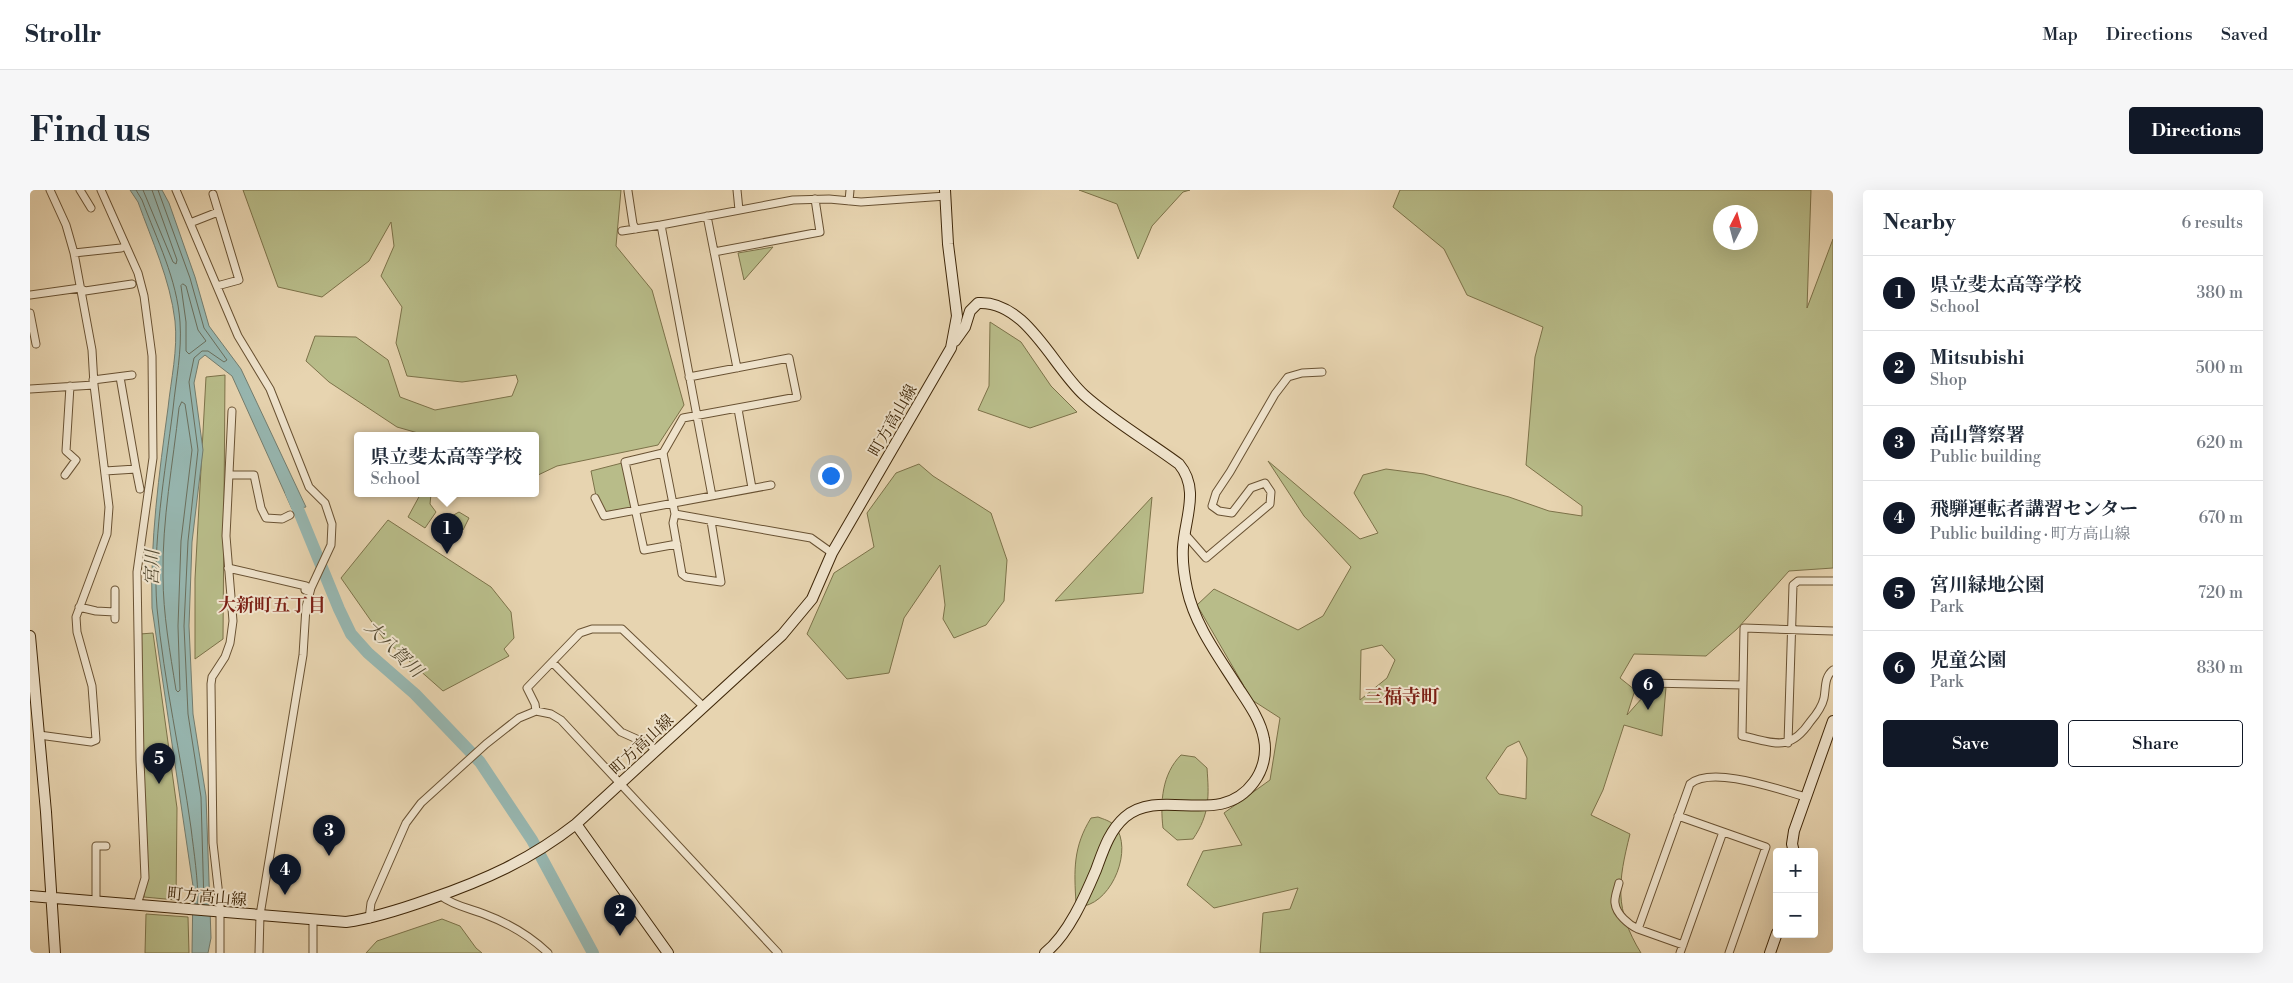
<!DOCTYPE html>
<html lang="en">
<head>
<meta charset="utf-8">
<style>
	:root { --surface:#fff; --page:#f6f6f7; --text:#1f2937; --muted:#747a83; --line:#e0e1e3; --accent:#111827 }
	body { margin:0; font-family:"Libre Bodoni","Noto Serif JP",serif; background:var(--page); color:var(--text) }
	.controls { position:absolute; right:15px; bottom:15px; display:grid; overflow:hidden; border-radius:5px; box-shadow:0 5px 20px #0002 }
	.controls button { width:45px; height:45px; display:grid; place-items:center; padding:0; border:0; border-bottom:1px solid var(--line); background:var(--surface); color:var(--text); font:25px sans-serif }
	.compass { position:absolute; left:1683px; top:15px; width:45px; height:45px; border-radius:50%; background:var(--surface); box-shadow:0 5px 20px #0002; rotate:6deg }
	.you { position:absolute; left:800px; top:285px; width:18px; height:18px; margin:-12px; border:4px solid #fff; border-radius:50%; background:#1a73e8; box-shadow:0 0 0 8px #1a73e833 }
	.badge { display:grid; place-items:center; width:32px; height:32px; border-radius:50%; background:var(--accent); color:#fff; font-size:16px; font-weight:700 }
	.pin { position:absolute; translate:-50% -41px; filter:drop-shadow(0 1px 2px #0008) }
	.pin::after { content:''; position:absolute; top:26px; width:18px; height:15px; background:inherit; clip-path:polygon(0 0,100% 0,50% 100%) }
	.popup { position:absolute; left:324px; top:242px; width:185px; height:65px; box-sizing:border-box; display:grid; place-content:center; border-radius:5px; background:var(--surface); filter:drop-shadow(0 1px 4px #0005); font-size:16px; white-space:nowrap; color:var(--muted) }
	.popup b { font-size:19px; color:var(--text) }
	.popup::after { content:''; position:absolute; left:50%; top:100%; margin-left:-10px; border:10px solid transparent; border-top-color:var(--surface) }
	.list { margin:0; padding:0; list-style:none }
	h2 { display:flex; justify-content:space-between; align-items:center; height:65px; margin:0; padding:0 20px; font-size:21px }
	h2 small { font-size:16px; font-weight:400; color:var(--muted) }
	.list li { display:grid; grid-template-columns:32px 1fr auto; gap:15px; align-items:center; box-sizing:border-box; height:75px; padding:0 20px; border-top:1px solid var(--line) }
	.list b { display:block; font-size:19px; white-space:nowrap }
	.list p { margin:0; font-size:16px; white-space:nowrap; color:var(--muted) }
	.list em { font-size:16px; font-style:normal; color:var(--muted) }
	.actions { display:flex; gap:10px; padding:15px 20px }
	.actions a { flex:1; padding:11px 0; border:1px solid var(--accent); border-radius:5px; text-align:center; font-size:18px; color:var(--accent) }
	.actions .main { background:var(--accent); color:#fff }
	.map { position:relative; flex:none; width:1803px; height:763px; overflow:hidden; border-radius:5px }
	header { display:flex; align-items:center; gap:30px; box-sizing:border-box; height:70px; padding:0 25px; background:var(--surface); border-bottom:1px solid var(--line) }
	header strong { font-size:24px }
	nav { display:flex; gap:28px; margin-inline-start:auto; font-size:18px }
	.intro { display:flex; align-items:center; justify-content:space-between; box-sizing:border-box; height:120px; padding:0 30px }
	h1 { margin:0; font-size:35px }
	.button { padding:12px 22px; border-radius:5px; background:var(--accent); color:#fff; font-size:18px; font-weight:700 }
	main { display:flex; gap:30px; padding:0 30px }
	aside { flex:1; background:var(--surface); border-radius:5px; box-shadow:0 5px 20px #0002 }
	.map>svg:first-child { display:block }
	.green { fill:#b8bc89; stroke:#7c7249; fill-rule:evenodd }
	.water { fill:#97b7b1; stroke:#747d6e }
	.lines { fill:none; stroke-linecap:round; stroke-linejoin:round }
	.shore { stroke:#6b6f5d; stroke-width:1 }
	.river { stroke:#97b7b1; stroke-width:12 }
	.street-casing { stroke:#695233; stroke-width:9 }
	.secondary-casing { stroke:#3f2709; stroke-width:12 }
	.street { stroke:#efe3cc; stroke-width:7 }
	.secondary { stroke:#efe3cc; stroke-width:10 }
	.labels { text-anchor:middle; stroke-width:4; stroke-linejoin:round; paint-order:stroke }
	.street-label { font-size:16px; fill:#3f2709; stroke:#efe3cc }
	.water-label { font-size:18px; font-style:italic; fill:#554b33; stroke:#efe3cc }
	.neighbourhood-label { font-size:18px; font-weight:bold; fill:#7a1f14; stroke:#efe3cc }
	.quarter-label { font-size:19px; font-weight:bold; fill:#7a1f14; stroke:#efe3cc }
</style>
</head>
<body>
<header>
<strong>Strollr</strong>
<nav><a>Map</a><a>Directions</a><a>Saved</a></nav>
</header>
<div class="intro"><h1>Find us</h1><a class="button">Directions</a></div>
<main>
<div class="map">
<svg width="1803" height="763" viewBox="0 0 1803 763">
	<rect width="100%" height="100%" fill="#e7d4b0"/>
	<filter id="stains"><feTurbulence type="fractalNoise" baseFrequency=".004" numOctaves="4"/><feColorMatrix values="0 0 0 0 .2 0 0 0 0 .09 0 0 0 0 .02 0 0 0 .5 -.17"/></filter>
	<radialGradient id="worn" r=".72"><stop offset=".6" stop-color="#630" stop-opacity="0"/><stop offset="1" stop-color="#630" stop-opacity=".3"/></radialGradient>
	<path class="green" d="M213,0H591L586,56L622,100L654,215L628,255L527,276L506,286V245H395L367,237L299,192L276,171L285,146L326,147L358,170L370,207L405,220L482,206L488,191L486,185L432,192L377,186L366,153L372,117L351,86L364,56L361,32L339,71L292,107L248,97Z
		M1049,0H1160L1153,2L1122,36L1108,69L1087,14Z
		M1370,0H1781L1777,118L1803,49V378L1759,381L1707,439L1676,466L1604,464L1590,488L1605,500L1597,525L1613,507L1615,497H1636L1632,546L1594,535L1573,600L1561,625L1600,644C1588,692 1584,719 1611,763H1230L1233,723L1260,719L1268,698L1184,718L1157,695L1173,661L1212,655L1194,623L1240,590L1250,528L1222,510L1167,415L1184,399L1268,440L1293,426L1321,377L1274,326L1238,271L1330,349L1348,343L1324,303L1333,285L1356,279L1394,284L1479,307L1519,321L1552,326V316L1496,275L1505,167L1513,137L1437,105L1414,59L1363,17ZM1690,22H1720V52H1690ZM1352,455L1365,470L1357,488L1330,510L1331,460ZM1489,551L1497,568L1496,609L1469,604L1456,588L1477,557Z
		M743,57L714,90L708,63Z
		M960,132L991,152L1021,196L1047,222L1000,238L948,220L959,196Z
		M195,185L193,449L165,469V389L176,187Z
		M592,273L602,314L600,318L575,322L566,306L561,281Z
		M889,274L903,286L961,323L977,370L974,411L956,435L924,448L913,429L915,415L910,375L874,428L859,483L817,489L777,444L804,383L844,357L837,323L866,283Z
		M391,303L401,304L400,314L406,322L395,338L378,327Z
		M1122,307L1113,403L1025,411Z
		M429,322L439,328L433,340L429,337L421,350L404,343V336L411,325L420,327Z
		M358,330L461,397L481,422L484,448L474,459L479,466L413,501L353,448L311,388Z
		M123,443L147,618L146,710L114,707L110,444Z
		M1151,565L1165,567L1177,578C1179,606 1180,624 1163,649L1147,650L1133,638C1130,612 1132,584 1151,565Z
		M1068,627C1073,629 1081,631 1085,636C1103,659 1083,710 1054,716L1046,713C1044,680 1043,657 1061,628Z
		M116,724L158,727L159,763H115Z
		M412,729L430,736L446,758L452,763H336L347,751Z"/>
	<path class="water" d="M100,0H132L139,13L165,87L179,136L211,179L276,317L262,319L202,186L175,165L169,170L164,193L173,260L162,352L159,436L163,524L176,606L181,748L178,763H162L163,696L122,418C120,351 129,284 138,218C141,189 148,160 145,131C140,89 122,51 108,12Z"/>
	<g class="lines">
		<path class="shore" d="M106,0L112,10C127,50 147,89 150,132C152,162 146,189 143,219C135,283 122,354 127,418C134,492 151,565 161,638C164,663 168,688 168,714
			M113,0L143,72L146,74L147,70L122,0
			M128,0L160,88L174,138L197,170L194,172L178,161H172L164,168L159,192L168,260L158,351L154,436L158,524L171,607L174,714
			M153,94L156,96L168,140L176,151L159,164L156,161V132L151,96Z
			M152,212L155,214L162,260L151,351L148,436L150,500L148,502L146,500C140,462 133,424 133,386C132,330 143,273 149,218Z"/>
		<path class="river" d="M261,302L309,419L321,444L338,463L385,504L450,572L502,650L563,763"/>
		<defs>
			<path id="street" d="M50,0L61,18
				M71,0L108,83L114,106L122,166L123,268L107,382L110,570L115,688L107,715
				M146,0L208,146L240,199L279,297L295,313L302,334L301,355L281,398L276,417L273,465L230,725L229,763
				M707,0L709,20
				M598,1L603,34L606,39
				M183,4L209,90L187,96
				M819,11L820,0
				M677,26L707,178
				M160,33L188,22
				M592,41L631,35
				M684,62L790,42L785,9
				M44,63L91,58
				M0,105L50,98L55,101L102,94
				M0,123L6,154
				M659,187L759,168L767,207L653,228L633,263L645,324L643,333L652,384L656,387L691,392L681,331
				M63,190L102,185
				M0,199L64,195
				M708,219L722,298
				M633,263L595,272L614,360L647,354
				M106,279L110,299
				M75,281L106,279L90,187
				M35,285L46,270L36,261L40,196
				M199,285H224L231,318L236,328L252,329L260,325
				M682,306L631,35L763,10L799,9L831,12L916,6
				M565,308L574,326L741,295
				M645,324L781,348L802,363
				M1155,344L1176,368L1240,314L1241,302L1235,293L1221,298L1202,323L1189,321L1182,316L1186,303L1200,282L1245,204L1258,187L1272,183L1292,182
				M198,378L276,396L275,400L280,402
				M85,400V429
				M49,417L66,421L85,422
				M1803,441L1714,438L1712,546C1744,552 1759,563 1780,532C1786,525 1792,517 1794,508C1796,498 1794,487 1803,480
				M522,472L591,542L620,555L626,561
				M1618,486L1619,493L1713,495
				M506,521L505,514L497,498L550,443L562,439H592L674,517
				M9,545L61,552L66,550L62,496L47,442L46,427L77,344L79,317L64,195L62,160L44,63L36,35L20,0
				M1758,553L1763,395L1768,391H1803
				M1648,626L1736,657L1699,763
				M1589,693C1588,698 1584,707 1585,713C1586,724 1599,735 1608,739
				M411,706C424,716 439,718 454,724C478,733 499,745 518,763
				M66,712V656H76
				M339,729L341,713L376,633L391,613L456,554L489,528L506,521L521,524L531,530L748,763
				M283,730V763
				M1653,755L1608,739L1660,594C1682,575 1750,600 1776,607
				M190,763V715L183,653L181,494L182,487L195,467L200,453L203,431L196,346L202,221
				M1650,763L1693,642"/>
			<path id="secondary" d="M925,151L935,137L940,121L948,113C996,110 1023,177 1054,205C1083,231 1118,251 1149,274C1170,299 1155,328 1153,357C1152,371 1154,385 1157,399C1165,436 1189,467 1209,499C1219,514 1231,531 1234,549C1237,564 1233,580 1224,592C1190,639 1131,596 1095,627C1079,641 1073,661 1066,680C1055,706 1038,745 1015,763
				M0,446L16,622L25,763
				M546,634L638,763
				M1764,662L1762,654L1764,641L1803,531
				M0,706L316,732C345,728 372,719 400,709C455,690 500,670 546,634L752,445L782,409L802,363L921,158L927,126L918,54L915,0
				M1740,763L1747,743"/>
		</defs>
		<use href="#street" class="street-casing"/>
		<use href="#secondary" class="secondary-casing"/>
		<use href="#street" class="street"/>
		<use href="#secondary" class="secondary"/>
	</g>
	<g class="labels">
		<g class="street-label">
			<text transform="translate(862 230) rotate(-60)" y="6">町方高山線</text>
			<text transform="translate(611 554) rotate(-43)" y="6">町方高山線</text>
			<text transform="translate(177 706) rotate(5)" y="6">町方高山線</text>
		</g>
		<g class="water-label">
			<text transform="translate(122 378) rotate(-89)" y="6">宮川</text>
			<text transform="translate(364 459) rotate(44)" y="6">大八賀川</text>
		</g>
		<g class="neighbourhood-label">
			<text x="242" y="421">大新町五丁目</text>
		</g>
		<g class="quarter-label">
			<text x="1372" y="513">三福寺町</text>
		</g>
	</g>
	<rect width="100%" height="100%" filter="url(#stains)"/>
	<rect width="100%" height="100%" fill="url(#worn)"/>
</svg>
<div class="controls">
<button>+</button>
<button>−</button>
</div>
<svg class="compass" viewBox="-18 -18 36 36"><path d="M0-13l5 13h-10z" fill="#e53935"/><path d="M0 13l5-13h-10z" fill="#747a83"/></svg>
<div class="you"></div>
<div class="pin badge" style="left:417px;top:364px">1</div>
<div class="popup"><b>県立斐太高等学校</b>School</div>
<div class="pin badge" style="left:590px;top:746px">2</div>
<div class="pin badge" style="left:299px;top:666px">3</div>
<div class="pin badge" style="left:255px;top:705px">4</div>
<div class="pin badge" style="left:129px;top:594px">5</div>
<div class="pin badge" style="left:1618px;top:520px">6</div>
</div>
<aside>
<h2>Nearby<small>6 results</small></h2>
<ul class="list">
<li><span class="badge">1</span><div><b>県立斐太高等学校</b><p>School</p></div><em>380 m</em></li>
<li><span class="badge">2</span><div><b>Mitsubishi</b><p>Shop</p></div><em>500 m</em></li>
<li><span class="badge">3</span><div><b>高山警察署</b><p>Public building</p></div><em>620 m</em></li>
<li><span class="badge">4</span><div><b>飛騨運転者講習センター</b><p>Public building · 町方高山線</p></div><em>670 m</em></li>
<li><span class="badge">5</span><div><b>宮川緑地公園</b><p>Park</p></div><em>720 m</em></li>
<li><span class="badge">6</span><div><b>児童公園</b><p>Park</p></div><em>830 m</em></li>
</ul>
<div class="actions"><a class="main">Save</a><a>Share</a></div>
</aside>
</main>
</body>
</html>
